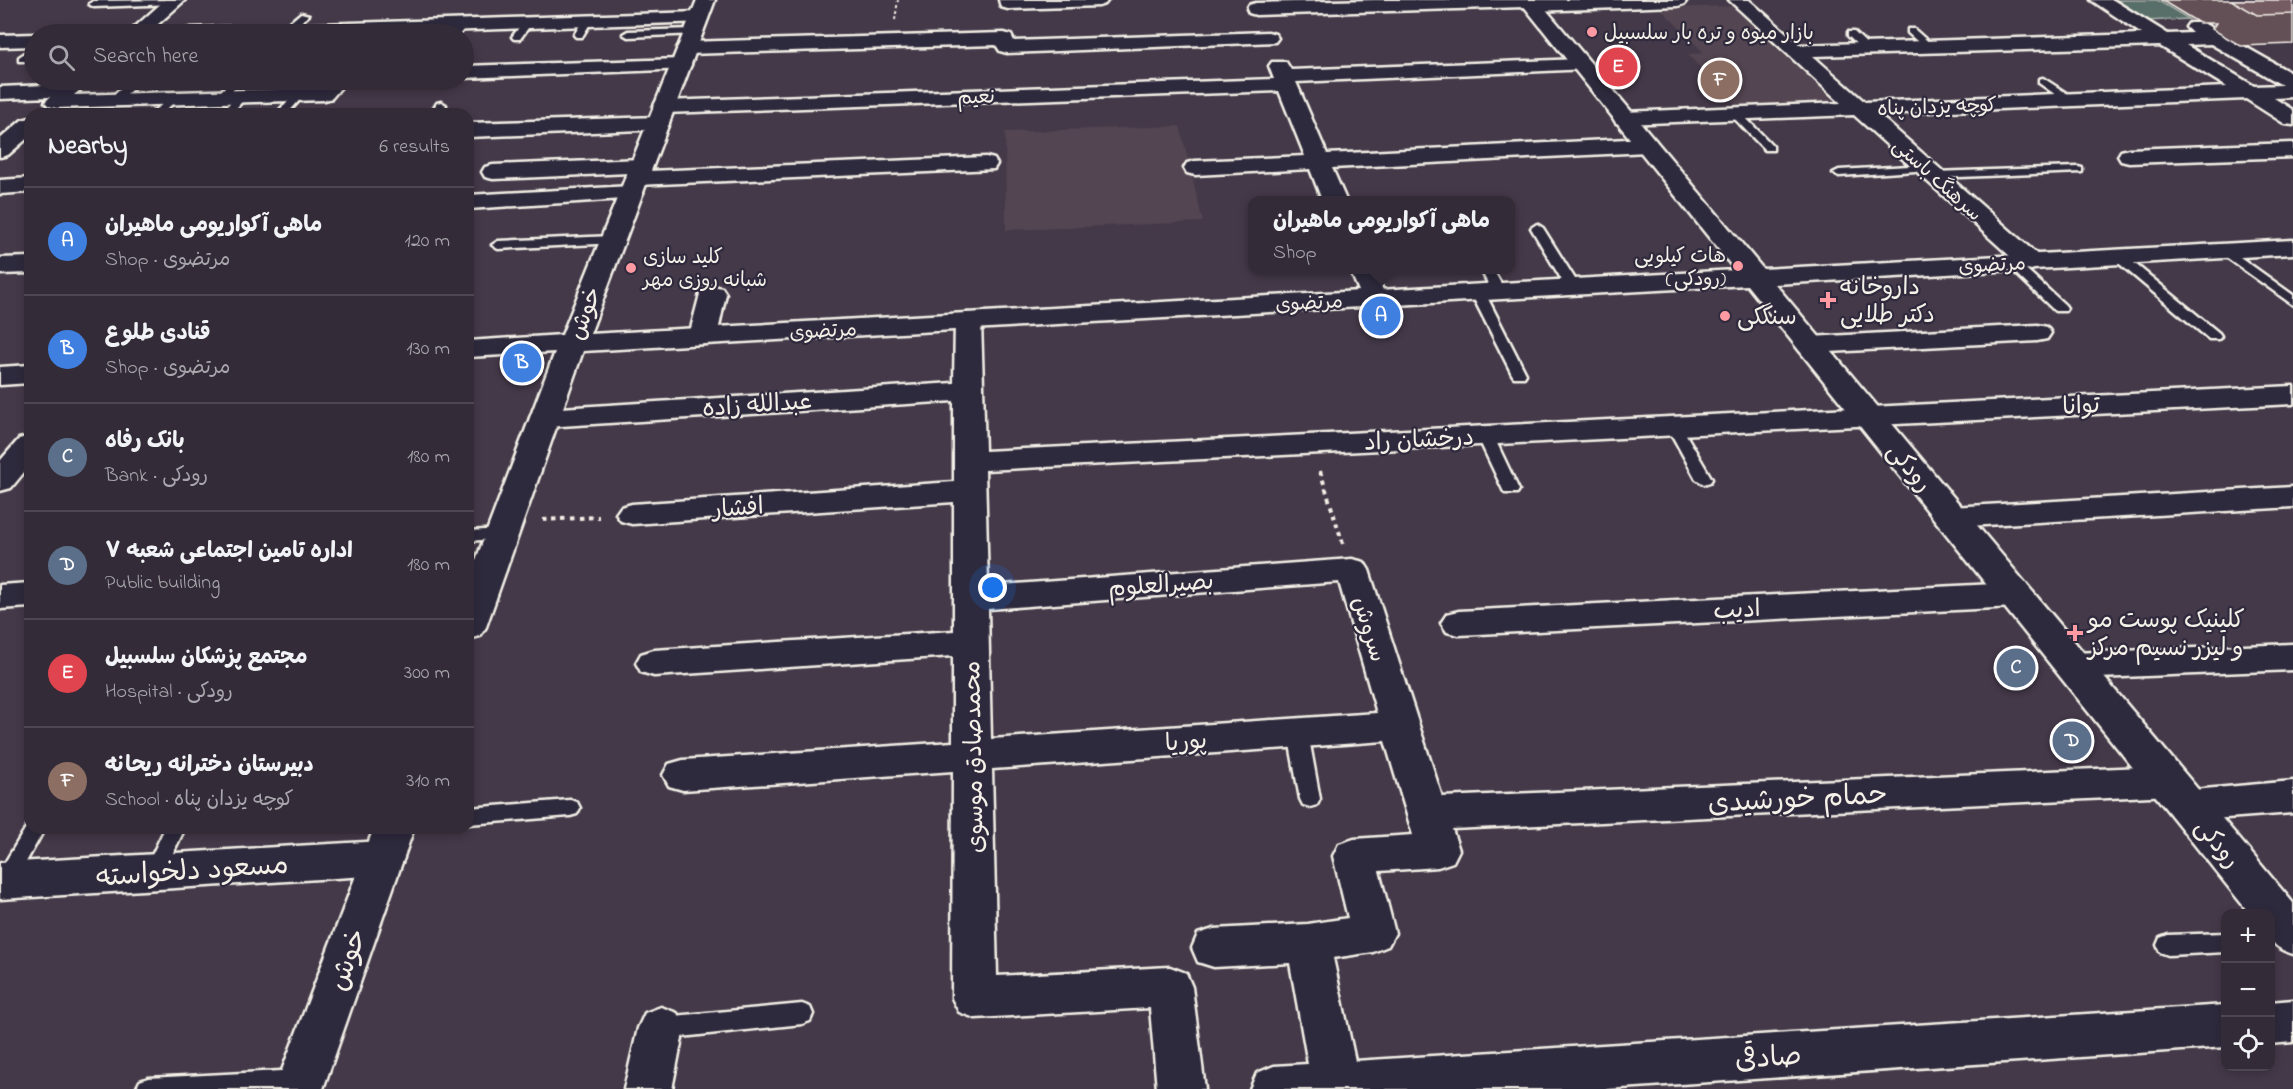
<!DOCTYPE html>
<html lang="en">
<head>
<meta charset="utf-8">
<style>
	:root { --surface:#332b37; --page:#3e3742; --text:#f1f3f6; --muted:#a9a7ad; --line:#4e4752; --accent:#ff9aa2 }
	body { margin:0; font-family:"Indie Flower","Playpen Sans Arabic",sans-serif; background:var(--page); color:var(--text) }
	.controls { position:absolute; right:18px; bottom:18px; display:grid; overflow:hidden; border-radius:12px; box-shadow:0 3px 9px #0003 }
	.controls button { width:54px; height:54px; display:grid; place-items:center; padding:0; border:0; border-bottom:2px solid var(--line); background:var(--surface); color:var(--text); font:30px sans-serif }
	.you { position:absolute; left:993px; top:588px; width:21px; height:21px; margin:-15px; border:4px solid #fff; border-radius:50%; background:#1a73e8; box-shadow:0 0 0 9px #1a73e833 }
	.badge { display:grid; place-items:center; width:39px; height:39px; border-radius:50%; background:var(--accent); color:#fff; font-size:20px; font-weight:700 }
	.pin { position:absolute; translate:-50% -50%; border:3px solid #fff; box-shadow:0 2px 6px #0006 }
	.popup { position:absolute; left:1248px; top:196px; width:267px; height:78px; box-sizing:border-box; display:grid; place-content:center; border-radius:12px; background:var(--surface); filter:drop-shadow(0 2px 4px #0005); font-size:20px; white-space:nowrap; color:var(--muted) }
	.popup b { font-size:22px; color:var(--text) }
	.popup::after { content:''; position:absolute; left:50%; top:100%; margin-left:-12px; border:12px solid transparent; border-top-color:var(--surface) }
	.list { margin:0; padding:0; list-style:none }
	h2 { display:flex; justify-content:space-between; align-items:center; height:78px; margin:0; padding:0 24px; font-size:26px }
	h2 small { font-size:20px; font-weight:400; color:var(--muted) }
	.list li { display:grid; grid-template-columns:39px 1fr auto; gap:18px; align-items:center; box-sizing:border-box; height:108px; padding:0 24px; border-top:2px solid var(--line) }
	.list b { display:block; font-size:22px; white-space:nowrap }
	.list p { margin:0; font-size:20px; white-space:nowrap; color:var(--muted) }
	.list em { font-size:20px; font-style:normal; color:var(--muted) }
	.icon { flex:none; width:33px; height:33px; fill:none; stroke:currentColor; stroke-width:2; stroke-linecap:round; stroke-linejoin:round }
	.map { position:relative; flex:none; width:2293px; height:1089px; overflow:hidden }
	.search { position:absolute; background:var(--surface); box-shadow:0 3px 9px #0003; left:24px; top:24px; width:450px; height:66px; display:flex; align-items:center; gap:15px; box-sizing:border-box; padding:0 21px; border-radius:33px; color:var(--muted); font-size:22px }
	.panel { position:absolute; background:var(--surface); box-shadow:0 3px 9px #0003; left:24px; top:108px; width:450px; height:726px; border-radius:18px }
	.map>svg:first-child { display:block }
	.built { fill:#524451 }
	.green { fill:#586e69; stroke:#a6b0a8; stroke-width:1.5 }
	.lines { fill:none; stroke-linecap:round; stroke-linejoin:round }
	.lane-casing { stroke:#f4f1e8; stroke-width:5 }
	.street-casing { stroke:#f4f1e8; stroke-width:5 }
	.secondary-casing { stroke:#f4f1e8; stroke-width:5 }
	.path-far1 { stroke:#f4f1e8; stroke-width:2; stroke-dasharray:3 3; stroke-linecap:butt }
	.path { stroke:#f4f1e8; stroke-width:4; stroke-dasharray:4.5 4.5; stroke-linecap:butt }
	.lane { fill:#2f2a3d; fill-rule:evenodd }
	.street { fill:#2f2a3d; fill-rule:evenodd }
	.secondary { fill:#2f2a3d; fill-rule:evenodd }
	.wall { fill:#644f56; stroke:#f4f1e8; stroke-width:1.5 }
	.building { fill:#745c64; stroke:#f4f1e8; stroke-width:1.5 }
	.poi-dot { fill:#ff9aa2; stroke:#2f2a3d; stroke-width:2 }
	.labels { text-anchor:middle; stroke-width:4.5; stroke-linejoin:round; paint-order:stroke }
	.far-poi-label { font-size:20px; fill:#f4f1e8; stroke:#2f2a3d; text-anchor:start }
	.far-street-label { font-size:20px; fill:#f4f1e8; stroke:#2f2a3d }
	.poi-label { font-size:24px; fill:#f4f1e8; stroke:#2f2a3d; text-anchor:start }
	.street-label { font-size:24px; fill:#f4f1e8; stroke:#2f2a3d }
	.near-street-label { font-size:28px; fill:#f4f1e8; stroke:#2f2a3d }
</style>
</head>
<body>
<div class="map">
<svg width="2293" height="1089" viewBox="0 0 2293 1089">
	<rect width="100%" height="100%" fill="#443949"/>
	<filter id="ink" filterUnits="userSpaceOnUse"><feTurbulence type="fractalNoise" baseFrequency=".0167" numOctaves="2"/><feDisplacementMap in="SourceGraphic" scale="12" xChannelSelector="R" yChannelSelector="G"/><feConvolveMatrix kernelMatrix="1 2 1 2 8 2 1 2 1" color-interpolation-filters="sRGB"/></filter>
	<g filter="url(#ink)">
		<path class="built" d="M1732,6L1780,51L1840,105L1740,109L1687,54L1704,53L1660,8Z
			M1180,126L1203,222L1006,230L1005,132Z"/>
		<path class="green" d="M2109,0H2157L2189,19L2143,21Z"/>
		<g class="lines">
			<defs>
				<path id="lane" d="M179,0L175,4L94,7L89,4L94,1Z
					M301,13L309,15L288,33H282V29Z
					M583,20L591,22L582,37H576L574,35Z
					M523,22L531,24L520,39H514L512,37Z
					M458,24L466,26L460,34H451Z
					M693,29L696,30V34L628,37L623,34L628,31Z
					M1908,29H1914L1932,45V49H1926L1908,33Z
					M1848,32H1854L1870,47V51H1864L1848,36Z
					M34,47V55L27,61H19V57Z
					M2043,78L2074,98V102H2066L2039,83V79Z
					M131,80H142L117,103H109V99Z
					M232,80H242L225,99H217V95Z
					M300,91L305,94L287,114H276L296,92Z
					M242,93L247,96L231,114H220L238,94Z
					M173,95L178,98L162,114H151Z
					M441,102L446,105L440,114H430L437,103Z
					M1736,111L1740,112L1773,146V150H1765L1732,116V112Z
					M1927,165L1933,168L1931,170L1839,176L1833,173L1839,170Z
					M2078,167L2082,168V172L1934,178L1928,175L1934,172Z
					M1537,224L1543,228L1580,287L1578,290L1573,291L1566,287L1531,228Z
					M613,236L617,237L619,240L617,243L498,249L492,245L498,241Z
					M2226,247L2293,295V305L2222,254L2220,251L2222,248Z
					M2119,253L2123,254L2219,333L2221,336L2219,339H2209L2115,260L2113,257L2115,254Z
					M2012,259L2016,260L2065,305L2067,308L2065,311H2055L2008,266L2006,263L2008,260Z
					M1481,270H1493L1506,292L1504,295H1494Z
					M1478,289L1485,293L1526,374L1524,377H1514L1512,374L1471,293Z
					M1674,422L1681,426L1712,479L1710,482L1704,484L1696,479L1667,426Z
					M1485,430L1493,435L1519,490L1517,493H1505L1503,490L1477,435Z
					M502,529L508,530L510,534L508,538L468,541V531Z
					M1298,726L1305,728L1308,733L1320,799L1317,805L1310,807L1303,805L1300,799L1288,733L1291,728Z
					M570,800L577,802L580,808L577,814L570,816L468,824V808Z
					M30,821V828H45L12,887L5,890L0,888V871Z
					M165,828H185L161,878L154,881L147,878L144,872Z
					M2226,933V952L2168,955L2160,952L2157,945L2160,938L2168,935Z
					M802,1004L810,1007L813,1014L810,1021L802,1024L663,1039L655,1035L651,1028L655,1021L663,1017Z
					M300,1070L308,1073L312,1081L308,1089H136L140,1081L148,1078Z"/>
				<path id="street" d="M165,0H185L147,34H127Z
					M999,0H1108L1105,4L1099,6L1008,9L1001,7Z
					M1374,0H1687L1684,4L1678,6L1532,11L1524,7L1256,15L1249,13L1247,9L1249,5L1256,3Z
					M1729,0H1749L1800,45L2142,34L2091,0H2113L2168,34L2192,33L2186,27L2189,23H2203L2293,74V97L2274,98L2293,110V125L2285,124L2246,99L1878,114L2040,257L2044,262L2040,267L2031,270L2022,267L1854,115L1624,124L1616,123L1613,118L1616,113L1624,112L1841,103ZM2211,44L2282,85L2254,86L2186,45ZM2160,46L2227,87L1865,102L1813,56Z
					M699,12L706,14L708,18L706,22L357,34H181L184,30L191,28Z
					M1268,32L1275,34L1278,38L1275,42L1007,53L1000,51L996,45L687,54L680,52L677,48L680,44L687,42L1004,33L1011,35L1014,41Z
					M35,34L34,46L0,47V35Z
					M681,59L688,61L691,65L688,69L464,78V66Z
					M1580,59L1587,61L1590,65L1587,69L1296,82L1327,154L1647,138L1655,140L1658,145L1655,150L1647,152L1332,168L1346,200H1322L1310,169L1195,175L1187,173L1184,168L1187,163L1195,161L1305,156L1279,91L664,113L656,112L653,107L656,102L664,101L1274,79L1269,66L1272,62H1286L1291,70Z
					M326,80H347L332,98L325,100L56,108L49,106L45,102L50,97L0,99V87L70,84L77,86L80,90L74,95L319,88Z
					M658,117L666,119L669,124L666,129L468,137V123Z
					M30,118V136L8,155L0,157V139L22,120Z
					M2293,143V157L2129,163L2121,161L2118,156L2121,151L2129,149Z
					M986,157L994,159L997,164L994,169L637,185L629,183L625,178L629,173L493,179L485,177L482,172L485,167L493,165L641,159L649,161L652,166L649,171Z
					M30,178V192L0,194V180Z
					M631,186L639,188L643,193L639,198L468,209V195Z
					M30,257V273L0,274V258Z
					M1350,270H1374L1387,299L1383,305L1374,307L1365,305Z
					M713,286L722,288L726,294L717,336L713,342L703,344L693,342L689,336L700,294L704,288Z
					M968,313L978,315L981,321L985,451L2293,386V404L985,470L988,586L1352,559L1364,562L1369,570L1442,797L2167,766L2181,770L2187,781L2182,791L2293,781V813L2186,821L2172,816L2166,805L2171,795L1452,829L1459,850L1453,862L1438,867L1379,871L1395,933L1388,946L1373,952L1333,958L1355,1061L2226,1005V1047L1607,1089H1250L1257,1073L1274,1066L1308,1064L1290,963L1214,967L1198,962L1192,948L1198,934L1214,929L1308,924L1348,918L1333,856L1339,844L1354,839L1413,835L1385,741L992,769L997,976L1170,967L1186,973L1192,987L1205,1089H1157L1150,1008L975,1018L959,1012L952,998L953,771L683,790L669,786L663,775L669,764L683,760L953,742V656L654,676L641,672L636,663L641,654L654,650L954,631V502L632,524L621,521L616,514L621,507L632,504L954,482V401L545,427L535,424L530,418L535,412L545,409L954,383L955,321L958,315ZM1339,582L1377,713L991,739L988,609Z
					M2037,325L2047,327L2051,333L2047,339L2037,341L1810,353L1800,351L1796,345L1800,339L1810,337Z
					M30,436V465L11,488L0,491V461L19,439Z
					M2293,487V507L1951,527L1940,524L1935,517L1940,510L1951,507Z
					M489,559L501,562L506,570L501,578L468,582V560Z
					M30,583V607L0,609V585Z
					M2015,583L2027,587L2032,595L2027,603L2015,607L1459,635L1447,632L1441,623L1447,614L1459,611Z
					M2293,644V670L2073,679L2060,675L2055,666L2060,657L2073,653Z
					M383,841L398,846L404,858L398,870L383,875L0,899V863Z
					M2293,1000V1042L2270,1044V1002Z
					M661,1007L677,1013L684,1028L672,1089H624L638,1028L645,1013Z"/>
				<path id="secondary" d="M697,0H715L590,334L1735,270L1519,0H1538L1763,269L2293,240V254L1775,284L2293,903V954C2267,945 2270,938 2270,914H2250L1747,285L583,351L486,627L480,636L468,639V581L555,352L468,357V341L562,335Z
					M30,365V383L0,385V367Z
					M374,828H414L323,1089H275Z"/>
			</defs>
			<use href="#lane" class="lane-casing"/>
			<use href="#street" class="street-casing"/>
			<use href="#secondary" class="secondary-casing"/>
			<path class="path-far1" d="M895,20L898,0"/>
			<path class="path" d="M1320,471L1343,544
				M543,520L599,517"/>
			<use href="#lane" class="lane"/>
			<use href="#street" class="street"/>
			<use href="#secondary" class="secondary"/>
		</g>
		<path class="wall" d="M2161,0H2293V44L2241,46L2212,29L2216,23H2199Z"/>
		<path class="building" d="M2231,0H2293V14L2257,15Z"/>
	</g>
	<g class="poi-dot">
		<circle cx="1592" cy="32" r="6"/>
		<circle cx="1738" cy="266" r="6"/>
		<circle cx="631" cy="268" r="6"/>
		<path d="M1825 291h6v6h6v6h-6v6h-6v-6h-6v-6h6z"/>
		<circle cx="1725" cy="316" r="6"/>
		<path d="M2072 624h6v6h6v6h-6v6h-6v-6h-6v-6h6z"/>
	</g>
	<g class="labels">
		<g class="far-poi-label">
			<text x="1604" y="39">بازار میوه و تره بار سلسبیل</text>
			<text x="1726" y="262" text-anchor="end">هات کیلویی<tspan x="1726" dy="23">(رودکی)</tspan></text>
			<text x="643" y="263">کلید سازی<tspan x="643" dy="23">شبانه روزی مهر</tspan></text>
		</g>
		<g class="far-street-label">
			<text transform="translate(976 96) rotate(-2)" y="7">نعیم</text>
			<text transform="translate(1937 106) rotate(-2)" y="7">کوچه یزدان پناه</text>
			<text transform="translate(1938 179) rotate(42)" y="7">سرهنگ باستی</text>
			<text transform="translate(1992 264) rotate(-3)" y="7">مرتضوی</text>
			<text transform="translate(1309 302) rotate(-3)" y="7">مرتضوی</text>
			<text transform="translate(823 330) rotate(-3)" y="7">مرتضوی</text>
		</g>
		<g class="poi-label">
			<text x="1840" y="294">داروخانه<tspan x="1840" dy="28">دکتر طلایی</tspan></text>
			<text x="1737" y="324">سنگکی</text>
			<text x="2088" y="627">کلینیک پوست مو<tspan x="2088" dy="28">و لیزر نسیم مرکز</tspan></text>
		</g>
		<g class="street-label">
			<text transform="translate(584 313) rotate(-69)" y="8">خوش</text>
			<text transform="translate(757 404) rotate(-4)" y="8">عبدالله زاده</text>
			<text transform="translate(2081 405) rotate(-3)" y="8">توانا</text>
			<text transform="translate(1419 439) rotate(-3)" y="8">درخشان راد</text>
			<text transform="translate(1910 467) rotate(51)" y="8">رودکی</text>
			<text transform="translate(738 507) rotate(-4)" y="8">افشار</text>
			<text transform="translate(1161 584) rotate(-4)" y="8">بصیرالعلوم</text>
			<text transform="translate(1737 609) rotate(-3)" y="8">ادیب</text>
			<text transform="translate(1370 629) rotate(73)" y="8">سروش</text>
			<text transform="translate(1186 741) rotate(-4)" y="8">پوریا</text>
			<text transform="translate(973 757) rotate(-91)" y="8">محمدصادق موسوی</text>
			<text transform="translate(2218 843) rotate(51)" y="8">رودکی</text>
		</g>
		<g class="near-street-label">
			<text transform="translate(1797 797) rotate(-3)" y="10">حمام خورشیدی</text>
			<text transform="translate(192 869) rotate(-4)" y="10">مسعود دلخواسته</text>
			<text transform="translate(346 959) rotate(-70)" y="10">خوش</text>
			<text transform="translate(1768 1056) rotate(-4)" y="10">صادقی</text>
		</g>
	</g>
</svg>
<div class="controls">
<button>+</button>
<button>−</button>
<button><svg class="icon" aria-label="locate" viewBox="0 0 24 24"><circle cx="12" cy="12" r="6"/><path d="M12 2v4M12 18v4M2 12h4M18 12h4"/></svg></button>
</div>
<div class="you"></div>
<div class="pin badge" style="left:1381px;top:316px;background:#3f7fe0">A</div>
<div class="popup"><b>ماهی آکواریومی ماهیران</b>Shop</div>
<div class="pin badge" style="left:522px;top:363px;background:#3f7fe0">B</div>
<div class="pin badge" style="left:2016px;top:668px;background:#5c6f8a">C</div>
<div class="pin badge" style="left:2072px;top:741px;background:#5c6f8a">D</div>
<div class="pin badge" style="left:1618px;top:67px;background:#e0444e">E</div>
<div class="pin badge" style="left:1720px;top:80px;background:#8d6e63">F</div>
<div class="search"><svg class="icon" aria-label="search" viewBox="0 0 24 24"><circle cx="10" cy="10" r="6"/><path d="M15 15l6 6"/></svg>Search here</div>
<section class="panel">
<h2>Nearby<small>6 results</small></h2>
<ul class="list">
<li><span class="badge" style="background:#3f7fe0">A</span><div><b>ماهی آکواریومی ماهیران</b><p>Shop · مرتضوی</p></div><em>120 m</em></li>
<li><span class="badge" style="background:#3f7fe0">B</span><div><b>قنادی طلوع</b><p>Shop · مرتضوی</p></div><em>130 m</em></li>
<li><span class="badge" style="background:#5c6f8a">C</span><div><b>بانک رفاه</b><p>Bank · رودکی</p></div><em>180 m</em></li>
<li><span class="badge" style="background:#5c6f8a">D</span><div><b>اداره تامین اجتماعی شعبه ۷</b><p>Public building</p></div><em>180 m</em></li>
<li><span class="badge" style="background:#e0444e">E</span><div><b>مجتمع پزشکان سلسبیل</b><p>Hospital · رودکی</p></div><em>300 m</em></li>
<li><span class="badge" style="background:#8d6e63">F</span><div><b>دبیرستان دخترانه ریحانه</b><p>School · کوچه یزدان پناه</p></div><em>310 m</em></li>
</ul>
</section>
</div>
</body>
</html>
